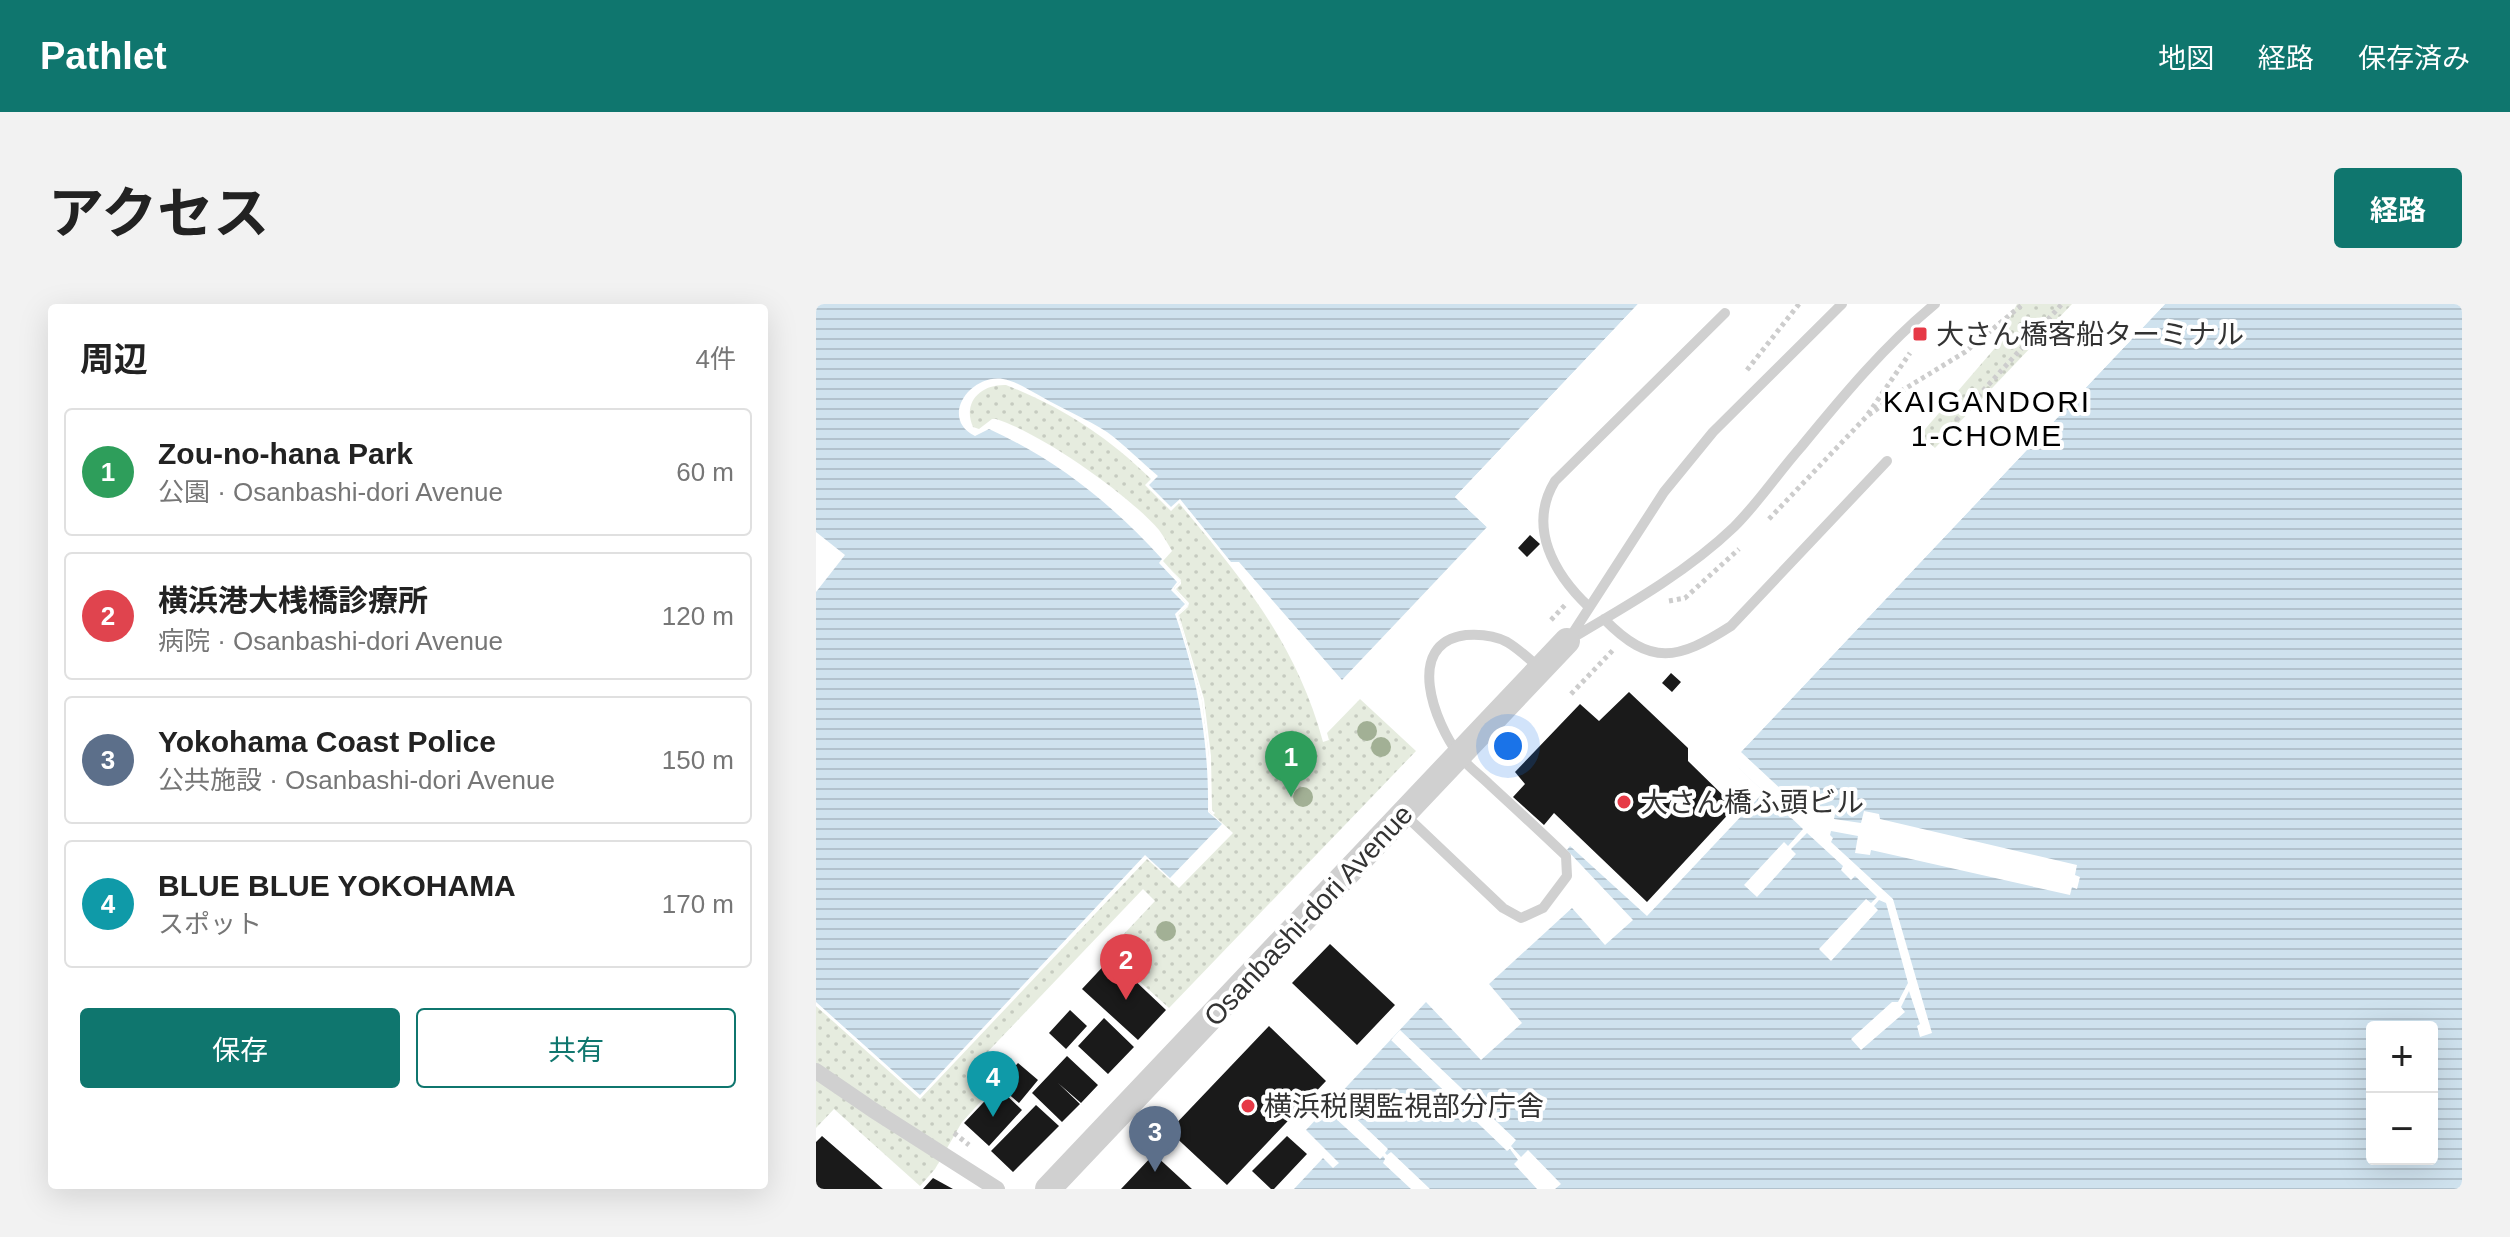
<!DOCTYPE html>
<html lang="ja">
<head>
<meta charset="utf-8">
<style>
	:root { --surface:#fff; --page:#f2f2f2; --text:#222; --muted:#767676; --line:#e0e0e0; --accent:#0f766e }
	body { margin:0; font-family:Arial,"Noto Sans JP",sans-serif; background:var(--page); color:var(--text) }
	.controls { position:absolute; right:24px; bottom:24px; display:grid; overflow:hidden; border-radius:8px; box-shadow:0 8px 32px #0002 }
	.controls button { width:72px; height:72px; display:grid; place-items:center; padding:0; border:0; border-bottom:2px solid var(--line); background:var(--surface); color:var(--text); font:40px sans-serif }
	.you { position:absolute; left:692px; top:442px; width:28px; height:28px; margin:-20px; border:6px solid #fff; border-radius:50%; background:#1a73e8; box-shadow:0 0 0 12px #1a73e833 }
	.badge { display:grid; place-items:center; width:52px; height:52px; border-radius:50%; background:var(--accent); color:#fff; font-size:26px; font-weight:700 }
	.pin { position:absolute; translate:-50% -66px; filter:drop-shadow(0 2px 4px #0008) }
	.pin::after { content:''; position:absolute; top:42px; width:28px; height:24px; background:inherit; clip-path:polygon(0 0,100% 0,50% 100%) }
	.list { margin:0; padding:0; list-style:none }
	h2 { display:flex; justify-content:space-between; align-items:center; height:104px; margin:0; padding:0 32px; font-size:34px }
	h2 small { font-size:26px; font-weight:400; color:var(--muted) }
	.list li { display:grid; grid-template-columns:52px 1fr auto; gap:24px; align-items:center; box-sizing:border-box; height:128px; margin:0 16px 16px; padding:0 16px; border:2px solid var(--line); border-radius:8px }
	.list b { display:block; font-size:30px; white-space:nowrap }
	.list p { margin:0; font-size:26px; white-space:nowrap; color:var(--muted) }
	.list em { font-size:26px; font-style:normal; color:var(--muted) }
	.actions { display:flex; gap:16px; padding:24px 32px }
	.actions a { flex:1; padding:18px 0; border:2px solid var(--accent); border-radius:8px; text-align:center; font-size:28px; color:var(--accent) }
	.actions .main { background:var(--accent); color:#fff }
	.map { position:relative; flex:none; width:1646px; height:885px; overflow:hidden; border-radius:8px }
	header { display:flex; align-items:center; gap:48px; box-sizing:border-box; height:112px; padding:0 40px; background:var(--accent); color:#fff }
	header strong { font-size:38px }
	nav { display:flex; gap:44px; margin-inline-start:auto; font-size:28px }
	.intro { display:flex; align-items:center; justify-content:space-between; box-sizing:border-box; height:192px; padding:0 48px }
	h1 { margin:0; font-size:56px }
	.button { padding:20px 36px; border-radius:8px; background:var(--accent); color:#fff; font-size:28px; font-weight:700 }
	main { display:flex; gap:48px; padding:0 48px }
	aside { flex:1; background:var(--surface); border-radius:8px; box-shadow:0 8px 32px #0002 }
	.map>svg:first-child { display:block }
	.park { fill:url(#park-dots) }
	.water { fill:url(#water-rules); fill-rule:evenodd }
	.pier { fill:#fff }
	.building { fill:#1a1a1a }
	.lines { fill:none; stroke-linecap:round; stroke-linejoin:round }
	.path { stroke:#cdcdcd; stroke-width:5; stroke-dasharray:4 4; stroke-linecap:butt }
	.service { stroke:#d0d0d0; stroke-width:10 }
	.pedestrian { stroke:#d0d0d0; stroke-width:16 }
	.tertiary { stroke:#d0d0d0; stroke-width:26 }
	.tree { fill:#a2b095 }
	.poi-dot { fill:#e63946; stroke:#fff; stroke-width:3 }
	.labels { text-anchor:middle; stroke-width:8; stroke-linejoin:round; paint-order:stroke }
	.poi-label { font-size:28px; fill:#333; stroke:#fff; text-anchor:start }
	.street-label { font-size:28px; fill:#333; stroke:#fff }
	.neighbourhood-label { font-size:30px; letter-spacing:2px; fill:#000; stroke:#fff }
</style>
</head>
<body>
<header>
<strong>Pathlet</strong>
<nav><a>地図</a><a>経路</a><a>保存済み</a></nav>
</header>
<div class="intro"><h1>アクセス</h1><a class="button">経路</a></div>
<main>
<aside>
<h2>周辺<small>4件</small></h2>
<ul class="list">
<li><span class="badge" style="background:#2e9e5b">1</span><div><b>Zou-no-hana Park</b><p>公園 · Osanbashi-dori Avenue</p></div><em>60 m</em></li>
<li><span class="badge" style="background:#e0444e">2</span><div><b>横浜港大桟橋診療所</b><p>病院 · Osanbashi-dori Avenue</p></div><em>120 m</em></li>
<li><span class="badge" style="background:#5c6f8a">3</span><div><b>Yokohama Coast Police</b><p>公共施設 · Osanbashi-dori Avenue</p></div><em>150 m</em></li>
<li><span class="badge" style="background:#0f9aa8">4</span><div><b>BLUE BLUE YOKOHAMA</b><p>スポット</p></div><em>170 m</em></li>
</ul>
<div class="actions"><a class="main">保存</a><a>共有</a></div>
</aside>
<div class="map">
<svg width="1646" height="885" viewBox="0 0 1646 885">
	<defs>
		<pattern id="park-dots" width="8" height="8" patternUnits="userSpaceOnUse" patternTransform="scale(2)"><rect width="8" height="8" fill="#e6ecdf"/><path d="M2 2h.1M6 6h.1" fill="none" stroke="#c6cbc0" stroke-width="1.8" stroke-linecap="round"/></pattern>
		<pattern id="water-rules" width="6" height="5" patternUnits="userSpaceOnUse" patternTransform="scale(2)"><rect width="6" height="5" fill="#cfe2ee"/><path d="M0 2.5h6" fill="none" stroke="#b2c2cd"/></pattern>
	</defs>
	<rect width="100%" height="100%" fill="#fff"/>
	<path class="park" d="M1201,0H1256L1119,144L1104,131L1179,44Z
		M190,81C246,103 292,133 335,175L329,181L355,207L363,199C426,274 481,341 507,438L513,436L511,429L544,395L600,447L353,704L291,648L339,597L327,585L159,761L180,781L146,818L119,865L104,882L18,805L0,824V702L104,795L331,555L363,584L417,529L393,507V453L386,396L362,310L372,302L358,284L365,277L347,257L356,247C352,240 348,233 343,226C312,190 225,129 180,115H176L163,125L157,123C146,98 165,80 190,81Z"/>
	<path class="water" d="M0,0H822L639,193L671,223L526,376L423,258H415L364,195L355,203L333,181L342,172C325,158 309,141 291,128C271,115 247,105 226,93C214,87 200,77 187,75C154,70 123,114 159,132L173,125C241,156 296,200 346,255L343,259L361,278L355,286L369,300L359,310C382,375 393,438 392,508L406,520L354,574L329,551L104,791L0,698V288L29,251L0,228Z
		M1349,0H1646V885H478L507,854L517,864L523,859L490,826L610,698L665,756L706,719L673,680L756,604L789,641L817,616L751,546L754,542L831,612L948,488L916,457ZM1556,723H1616V855H1556Z"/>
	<path class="pier" d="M822,0H826L645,193L674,220V226L639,193Z
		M1343,0H1349L925,448L983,502L1019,510L1018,515L1045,519L1048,507L1063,510L1064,515L1261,561L1259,571L1264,573L1261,585L1256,583L1254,591L1055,546L1054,551L1039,549L1042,532L1015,527L1014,531L1017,534L1015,538L1077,595L1116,729L1104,733L1101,722L1104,720L1093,687L1085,703L1089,708L1045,746L1035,735L1076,698H1082L1092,679L1070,599L1063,596L1058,602L1062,606L1015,657L1003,645L1050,595L1055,599L1061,593L1039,572L1035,576L1025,566L1027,562L991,529L975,545L980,550L941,593L928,581L968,538L972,542L987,525L913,455Z
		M352,262L365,276V280L360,285L373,299L372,303L363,311L388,395L395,452L396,506L399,509L397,511L393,507V453L386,396L362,310L372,302L358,284L365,277Z
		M584,726L700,836L695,842L705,853L712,846L745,880L739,885H721L698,860L702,856L694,845L691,847L575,736Z
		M514,795L523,805L527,802L572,845L569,849L571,851L575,848L614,885H595L567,859L569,855L567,852L564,855L518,813L521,808L511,798Z"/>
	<path class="building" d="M714,231L724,240L711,253L702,244Z
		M855,369L865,378L856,388L846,379Z
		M813,388L872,444V457L919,503L831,598L738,509L728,521L697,493L709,480L699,468L764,400L783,417Z
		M514,640L579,701L541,741L476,679Z
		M295,654L350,706L322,736L266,685Z
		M254,706L271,722L250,745L233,729Z
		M288,714L318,743L292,770L262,742Z
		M453,722L510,777L411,881L353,827Z
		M251,752L282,781L265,799L242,779L264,800L246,818L216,789Z
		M202,759L222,776L203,799L182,781Z
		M182,783L206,806L173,842L148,819Z
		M220,801L243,822L197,868L175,847Z
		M6,832L67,885H0V838Z
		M471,832L491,850L458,885H455L436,867Z
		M338,850L376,885H305Z
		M117,874L137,885H107Z"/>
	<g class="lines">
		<path class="path" d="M931,66L983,0
			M1052,110L1094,49
			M1124,134L1246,0
			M953,215L1050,113L1087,86L1149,48L1207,0
			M853,297L869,294L923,245
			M735,316L750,300
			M755,390L799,344
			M138,829L153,841"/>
		<path class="service" d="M773,303C738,270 711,223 739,177L909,9
			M788,315C835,363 862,356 915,322L1071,157
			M753,335L848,188L897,128L1026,0
			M751,337C809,303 870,269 918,223C943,198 962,169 985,143C1026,93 1069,41 1119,0
			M589,511L687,604L705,614L727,604L751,572L750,552C725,528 699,504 674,481C664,471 651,462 643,451C619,420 587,339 650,331C664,330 678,331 691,338C703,345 714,356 725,365"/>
		<path class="pedestrian" d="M0,767L57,806L181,885"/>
		<path class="tertiary" d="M232,885L751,337"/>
	</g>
	<g class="tree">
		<circle cx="551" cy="427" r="10"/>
		<circle cx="565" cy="443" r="10"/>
		<circle cx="487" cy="493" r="10"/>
		<circle cx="350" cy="627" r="10"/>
	</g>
	<g class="poi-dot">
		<rect x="1096" y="22" width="16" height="16" rx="4"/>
		<circle cx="808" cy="498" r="8"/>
		<circle cx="432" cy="802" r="8"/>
	</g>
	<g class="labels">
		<g class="poi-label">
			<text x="1120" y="40">大さん橋客船ターミナル</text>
			<text x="824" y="508">大さん橋ふ頭ビル</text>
			<text x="448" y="812">横浜税関監視部分庁舎</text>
		</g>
		<g class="street-label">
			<text transform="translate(492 611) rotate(-47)" y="10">Osanbashi-dori Avenue</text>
		</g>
		<g class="neighbourhood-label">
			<text x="1171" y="108">KAIGANDORI<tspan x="1171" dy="34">1-CHOME</tspan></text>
		</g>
	</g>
</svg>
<div class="controls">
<button>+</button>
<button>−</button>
</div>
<div class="you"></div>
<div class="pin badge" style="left:475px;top:493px;background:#2e9e5b">1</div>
<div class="pin badge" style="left:310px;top:696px;background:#e0444e">2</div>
<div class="pin badge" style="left:339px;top:868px;background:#5c6f8a">3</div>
<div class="pin badge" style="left:177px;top:813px;background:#0f9aa8">4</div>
</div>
</main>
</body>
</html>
